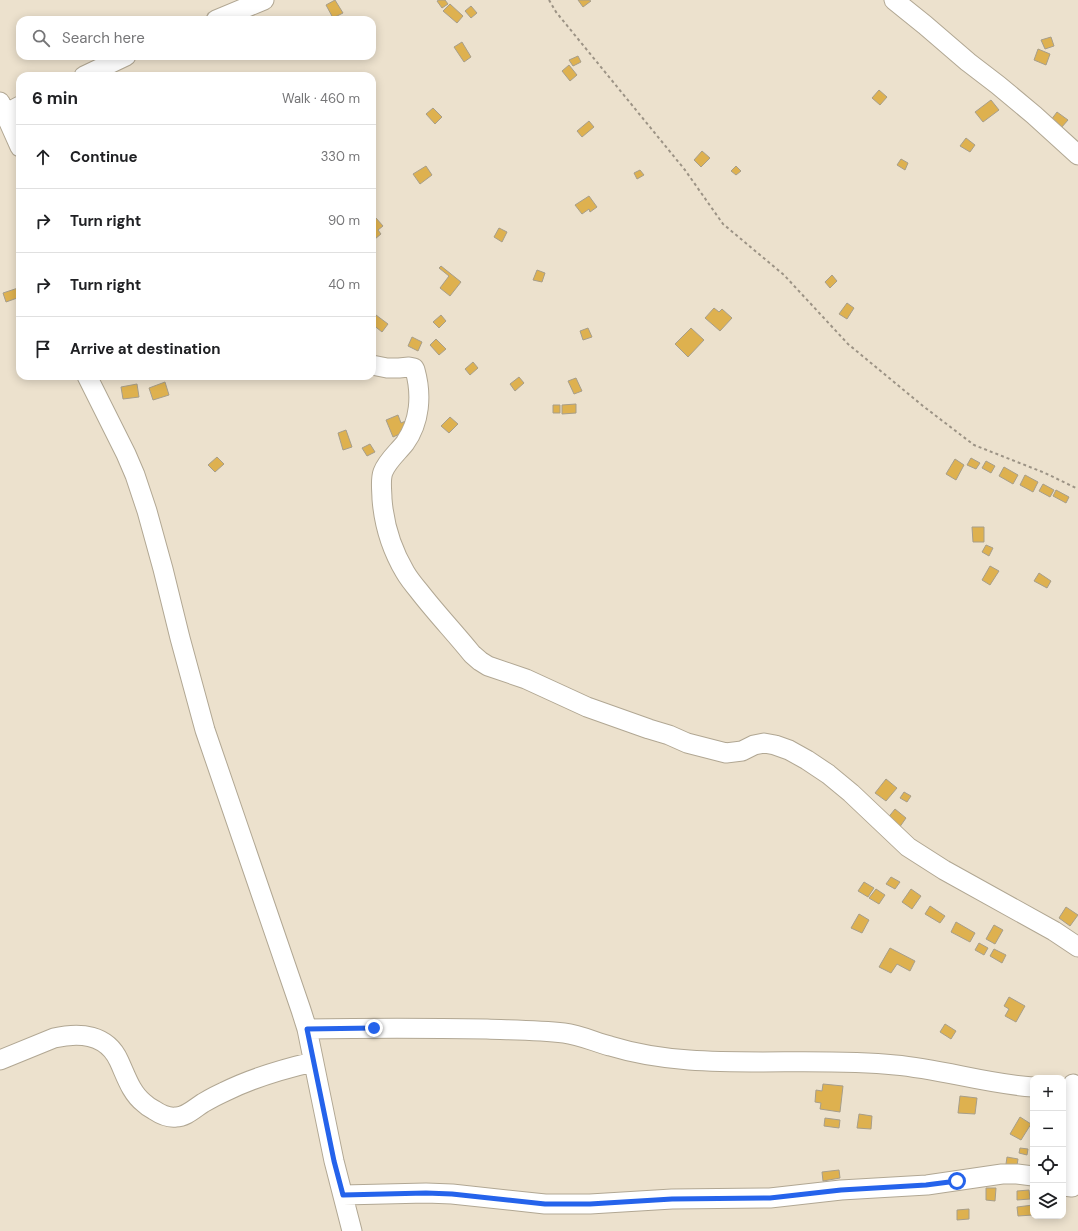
<!DOCTYPE html>
<html lang="en">
<head>
<meta charset="utf-8">
<style>
	:root { --surface:#fff; --page:#f6f6f6; --text:#202124; --muted:#757577; --line:#e0e0e0 }
	body { margin:0; font-family:"DM Sans",sans-serif; background:var(--page); color:var(--text) }
	.controls { position:absolute; right:12px; bottom:12px; display:grid; overflow:hidden; border-radius:8px; box-shadow:0 2px 10px #0003 }
	.controls button { width:36px; height:36px; display:grid; place-items:center; padding:0; border:0; border-bottom:1px solid var(--line); background:var(--surface); color:var(--text); font:20px sans-serif }
	.stop { position:absolute; width:12px; height:12px; margin:-9px; border:3px solid #2563eb; border-radius:50%; background:#fff }
	.stop.end { background:#2563eb; border-color:#fff; box-shadow:0 1px 4px #0008 }
	.list { margin:0; padding:0; list-style:none }
	h2 { display:flex; justify-content:space-between; align-items:center; height:52px; margin:0; padding:0 16px; font-size:17px }
	h2 small { font-size:13px; font-weight:400; color:var(--muted) }
	.list li { display:grid; grid-template-columns:26px 1fr auto; gap:12px; align-items:center; box-sizing:border-box; height:64px; padding:0 16px; border-top:1px solid var(--line) }
	.list b { display:block; font-size:15px; white-space:nowrap }
	.list em { font-size:13px; font-style:normal; color:var(--muted) }
	.icon { flex:none; width:22px; height:22px; fill:none; stroke:currentColor; stroke-width:2; stroke-linecap:round; stroke-linejoin:round }
	.map { position:relative; flex:none; width:1078px; height:1231px; overflow:hidden }
	.search { position:absolute; background:var(--surface); box-shadow:0 2px 10px #0003; left:16px; top:16px; width:360px; height:44px; display:flex; align-items:center; gap:10px; box-sizing:border-box; padding:0 14px; border-radius:12px; color:var(--muted); font-size:15px }
	.panel { position:absolute; background:var(--surface); box-shadow:0 2px 10px #0003; left:16px; top:72px; width:360px; height:308px; border-radius:12px }
	.map>svg:first-child { display:block }
	.building { fill:#deb14f; stroke:#a79e8a }
	.lines { fill:none; stroke-linecap:round; stroke-linejoin:round }
	.minor-casing { stroke:#b1a793; stroke-width:21 }
	.path { stroke:#9c9385; stroke-width:2; stroke-dasharray:3 3; stroke-linecap:butt }
	.minor { stroke:#fff; stroke-width:19 }
	.route { stroke:#2563eb; stroke-width:5 }
</style>
</head>
<body>
<div class="map">
<svg width="1078" height="1231" viewBox="0 0 1078 1231">
	<rect width="100%" height="100%" fill="#ece1cd"/>
	<path class="building" d="M335,0L343,13L333,18L326,5Z
		M439,0H445L448,4L442,8L437,1Z
		M578,0H589L591,1L583,7Z
		M450,4L463,16L457,23L443,11Z
		M471,6L477,13L471,18L465,11Z
		M1051,37L1054,46L1045,49L1041,40Z
		M462,42L471,57L464,62L454,47Z
		M1038,49L1050,54L1046,65L1034,60Z
		M578,56L581,62L573,66L569,60Z
		M569,65L577,75L570,81L562,71Z
		M879,90L887,97L880,105L872,98Z
		M991,100L999,110L983,122L975,112Z
		M433,108L442,117L435,124L426,114Z
		M1057,112L1068,120L1061,128L1051,120Z
		M589,121L594,127L582,137L577,131Z
		M966,138L975,145L970,152L960,146Z
		M702,151L710,158L701,167L694,160Z
		M901,159L908,163L905,170L897,165Z
		M426,166L432,175L420,184L413,174Z
		M736,166L741,171L736,175L731,171Z
		M640,170L644,175L637,179L634,173Z
		M589,196L597,207L590,212L589,209L582,214L575,205Z
		M376,218L383,226L378,230L381,234L375,239L372,236V221Z
		M499,228L507,232L502,242L494,237Z
		M441,266L461,282L450,296L440,288L449,276L439,268Z
		M537,270L545,273L542,282L533,280Z
		M832,275L837,281L830,288L825,282Z
		M18,288L20,297L6,302L3,293Z
		M847,303L854,308L847,319L839,314Z
		M714,308L719,312L722,309L732,318L720,331L705,318Z
		M376,315L388,324L382,332L372,324V320Z
		M441,315L446,321L439,328L433,322Z
		M588,328L592,337L583,340L580,331Z
		M691,328L704,340L688,357L675,344Z
		M412,337L422,342L418,351L408,346Z
		M436,339L446,349L439,355L430,345Z
		M473,362L478,368L470,375L465,369Z
		M519,377L524,383L515,391L510,384Z
		M576,378L582,391L574,394L568,381Z
		M165,382L169,395L153,400L149,388Z
		M137,384L139,397L123,399L121,387Z
		M576,404V413L562,414V405Z
		M553,405H560V413H553Z
		M398,415L401,423L408,420L411,429L393,437L386,420Z
		M450,417L458,424L449,433L441,426Z
		M346,430L352,447L343,450L338,433Z
		M370,444L375,452L367,456L362,448Z
		M217,457L224,464L215,472L208,465Z
		M971,458L980,463L976,469L967,465Z
		M955,459L964,465L956,480L946,474Z
		M986,461L995,466L991,473L982,468Z
		M1004,467L1018,475L1013,484L999,476Z
		M1025,475L1038,482L1033,492L1020,485Z
		M1043,484L1054,490L1050,497L1039,491Z
		M1056,490L1069,497L1066,503L1053,496Z
		M972,527H984V542H973Z
		M986,545L993,548L989,556L982,552Z
		M990,566L999,571L990,585L982,580Z
		M1039,573L1051,581L1047,588L1034,581Z
		M886,779L897,788L886,801L875,793Z
		M904,792L911,796L907,802L900,798Z
		M895,809L906,818L899,828L887,819Z
		M891,877L900,882L895,889L886,884Z
		M864,882L874,888L868,897L858,891Z
		M876,889L885,895L879,904L869,898Z
		M911,889L921,896L912,909L902,902Z
		M930,906L945,916L940,923L925,914Z
		M1066,907L1078,915L1070,926L1059,918Z
		M859,914L869,920L862,933L851,928Z
		M956,922L975,933L970,942L951,932Z
		M994,925L1003,930L995,944L986,939Z
		M979,943L988,948L984,955L975,950Z
		M890,948L915,961L910,971L897,964L891,973L879,967Z
		M994,949L1006,955L1002,963L990,956Z
		M1009,997L1025,1006L1016,1022L1005,1016L1009,1009L1004,1006Z
		M945,1024L956,1031L951,1039L940,1032Z
		M823,1084L843,1086L840,1112L820,1109L821,1103L815,1102L816,1090L822,1091Z
		M960,1096L977,1098L975,1114L958,1113Z
		M859,1114L872,1116L871,1129L857,1128Z
		M1020,1117L1031,1124L1021,1140L1010,1134Z
		M825,1118L840,1120L839,1128L824,1126Z
		M1020,1148L1028,1149L1027,1155L1019,1153Z
		M1007,1157L1018,1159L1016,1172L1005,1171Z
		M839,1170L840,1178L823,1181L822,1172Z
		M986,1188H996L995,1201L986,1200Z
		M1029,1190L1030,1199L1017,1200V1191Z
		M1033,1205V1215L1018,1216L1017,1207Z
		M969,1209V1219L957,1220V1210Z"/>
	<g class="lines">
		<defs>
			<path id="minor" d="M894,0L925,25L968,62L998,85L1034,115L1078,155
				M216,20L264,0
				M84,76L126,56
				M0,102L20,147
				M5,114L20,106
				M372,365L387,368H399L409,367L414,368L415,370C422,395 420,422 405,443C398,452 387,461 383,472C380,480 382,491 382,499C384,525 392,550 405,572C409,579 414,585 419,591C436,613 455,633 472,654L480,661L488,666L526,679L587,707L649,729L669,735L687,743L726,753L742,751L754,745L764,743L775,745L789,750L807,760L828,774L851,793L908,847L944,870L1054,931L1078,947
				M87,376L126,454L135,475L147,511L163,569L180,638L205,730L301,1010L307,1029L334,1161L352,1231
				M307,1029C367,1028 427,1028 487,1029C512,1030 539,1030 564,1033C580,1035 595,1042 610,1046C636,1054 662,1058 689,1060C758,1065 827,1058 895,1065C942,1069 986,1084 1033,1087
				M0,1060L54,1038C80,1032 107,1034 119,1061C126,1076 131,1093 144,1103C147,1106 150,1108 154,1110C160,1114 168,1118 176,1117C186,1117 195,1108 203,1103C210,1099 217,1095 224,1092C252,1078 283,1069 313,1062
				M1063,1186L1072,1187L1074,1184V1178L1069,1150L1072,1112L1073,1084
				M343,1195L426,1193L452,1194L545,1204H590L672,1199L770,1198L841,1190L927,1185L1002,1174H1017L1033,1176"/>
		</defs>
		<use href="#minor" class="minor-casing"/>
		<path class="path" d="M549,0L556,12L685,170L723,224L784,275L848,344L923,406L974,445L1045,473L1078,489"/>
		<use href="#minor" class="minor"/>
	</g>
	<g class="lines">
		<path class="route" d="M374,1028L307,1029L334,1161L343,1195L426,1193L452,1194L545,1204H590L672,1199L770,1198L841,1190L926,1185L957,1181"/>
	</g>
</svg>
<div class="controls">
<button>+</button>
<button>−</button>
<button><svg class="icon" aria-label="locate" viewBox="0 0 24 24"><circle cx="12" cy="12" r="6"/><path d="M12 2v4M12 18v4M2 12h4M18 12h4"/></svg></button>
<button><svg class="icon" aria-label="layers" viewBox="0 0 24 24"><path d="M12 4l9 5-9 5-9-5zM3 14l9 5 9-5"/></svg></button>
</div>
<div class="stop" style="left:957px;top:1181px"></div>
<div class="stop end" style="left:374px;top:1028px"></div>
<div class="search"><svg class="icon" aria-label="search" viewBox="0 0 24 24"><circle cx="10" cy="10" r="6"/><path d="M15 15l6 6"/></svg>Search here</div>
<section class="panel">
<h2>6 min<small>Walk · 460 m</small></h2>
<ul class="list">
<li><svg class="icon" aria-label="ahead" viewBox="0 0 24 24"><path d="M12 20V5M6 11l6-6 6 6"/></svg><div><b>Continue</b></div><em>330 m</em></li>
<li><svg class="icon" aria-label="right" viewBox="0 0 24 24"><path d="M7 20v-9h11M14 6l5 5-5 5"/></svg><div><b>Turn right</b></div><em>90 m</em></li>
<li><svg class="icon" aria-label="right" viewBox="0 0 24 24"><path d="M7 20v-9h11M14 6l5 5-5 5"/></svg><div><b>Turn right</b></div><em>40 m</em></li>
<li><svg class="icon" aria-label="arrive" viewBox="0 0 24 24"><path d="M6 21V4h12l-3 4 3 4H6"/></svg><div><b>Arrive at destination</b></div></li>
</ul>
</section>
</div>
</body>
</html>
